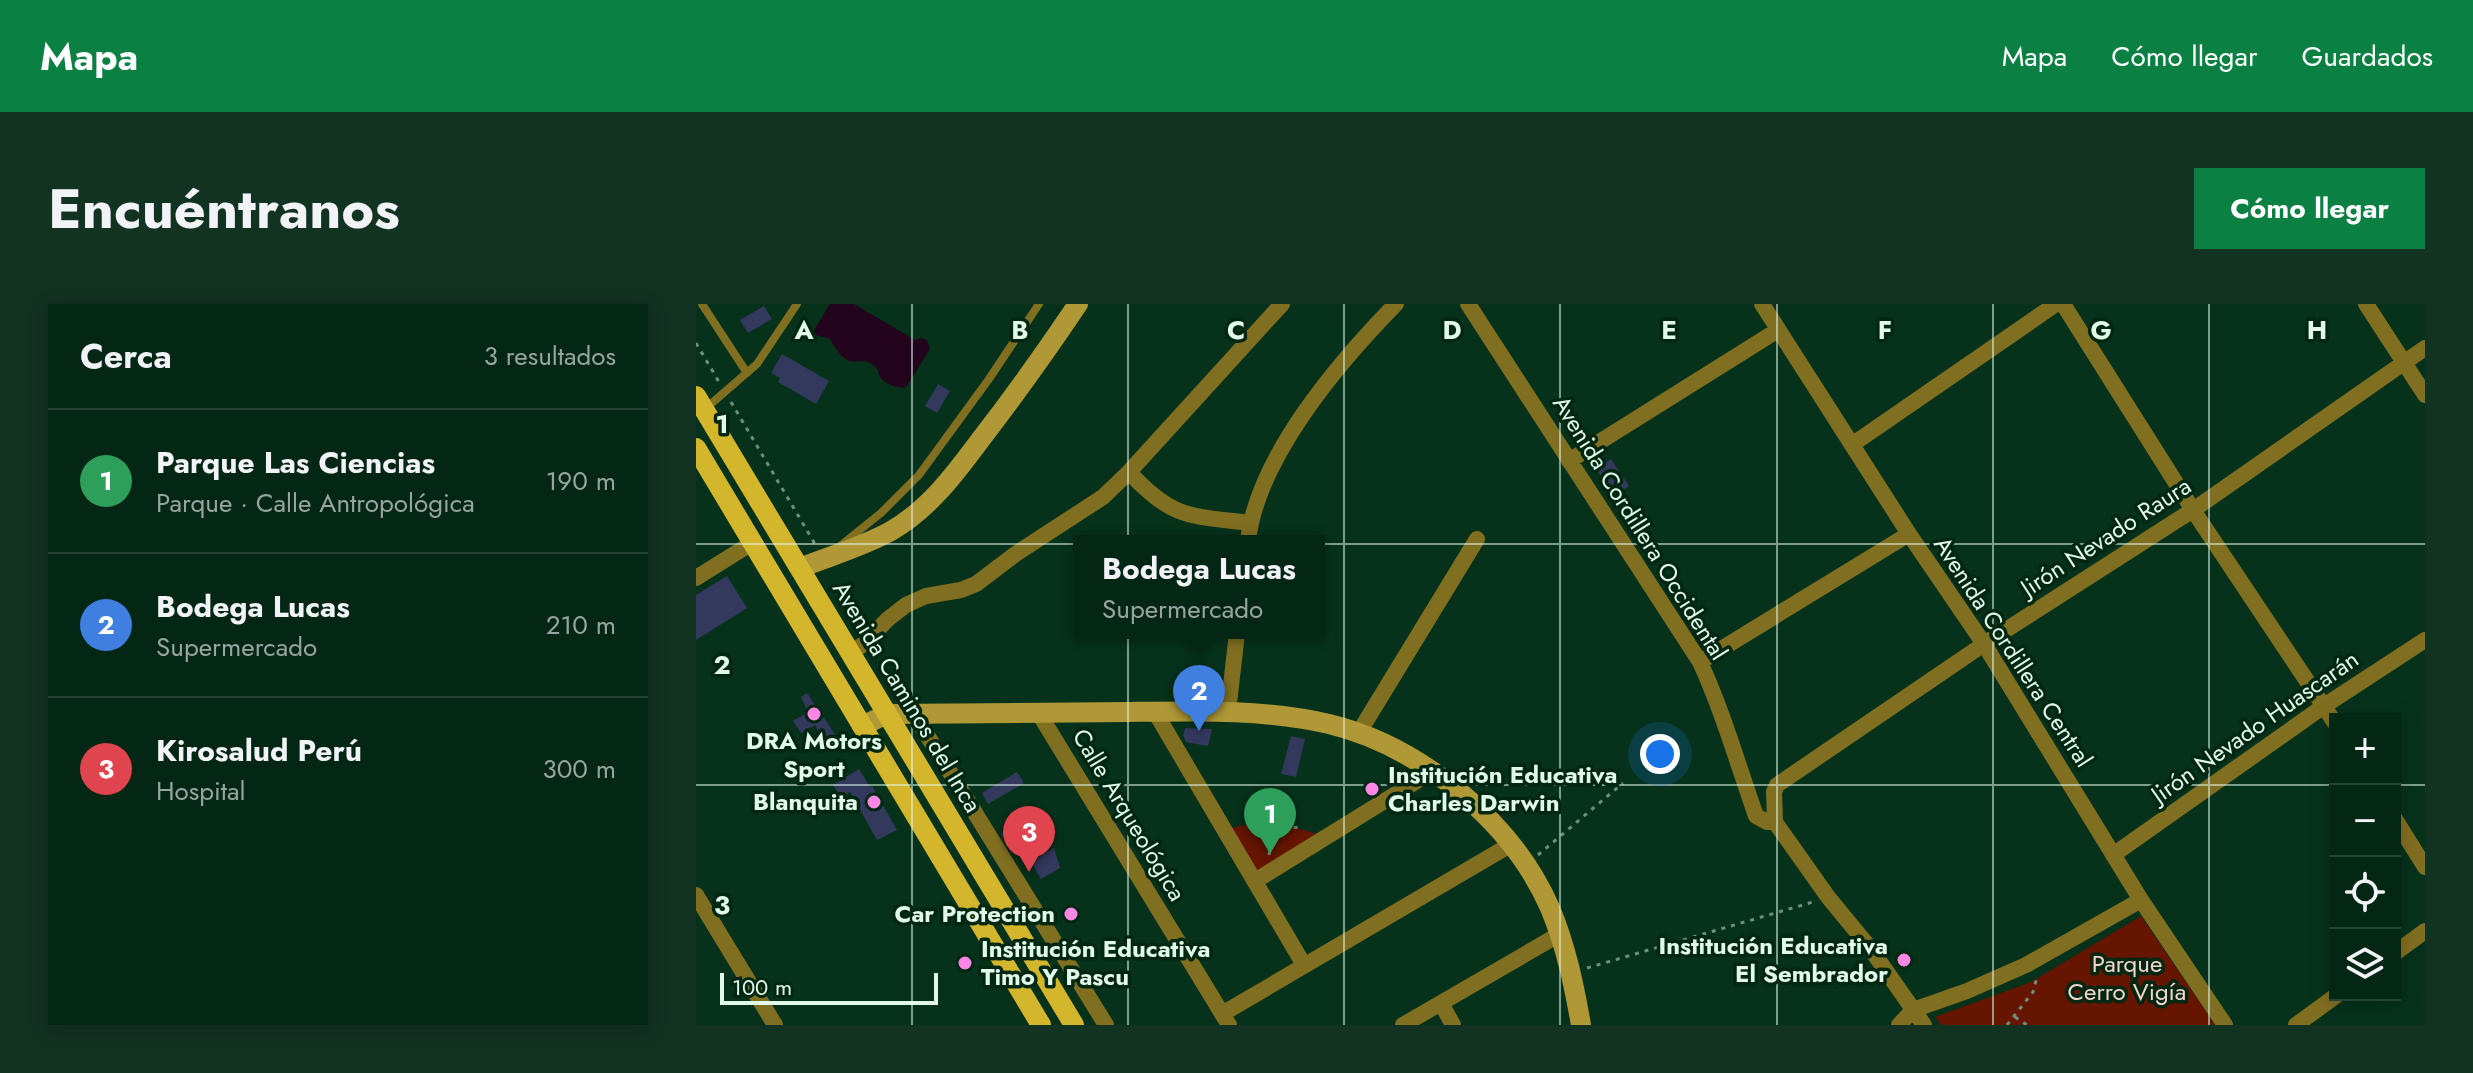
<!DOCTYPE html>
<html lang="es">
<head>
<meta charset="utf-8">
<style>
	:root { --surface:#042614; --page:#123222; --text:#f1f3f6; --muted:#97a5a0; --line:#254334; --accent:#0b8043 }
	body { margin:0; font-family:Jost,sans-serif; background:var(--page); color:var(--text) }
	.controls { position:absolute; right:24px; bottom:24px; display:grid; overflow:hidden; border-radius:0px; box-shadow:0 4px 20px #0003 }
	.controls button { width:72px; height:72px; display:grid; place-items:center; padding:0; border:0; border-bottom:2px solid var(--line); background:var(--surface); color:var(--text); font:40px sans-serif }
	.scale { position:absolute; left:24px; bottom:20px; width:218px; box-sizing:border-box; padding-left:8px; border:4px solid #e2f8e9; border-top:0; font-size:22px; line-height:28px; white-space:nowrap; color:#e2f8e9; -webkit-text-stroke:6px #002712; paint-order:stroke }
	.you { position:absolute; left:964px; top:450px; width:28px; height:28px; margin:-20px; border:6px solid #fff; border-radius:50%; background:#1a73e8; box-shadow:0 0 0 12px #1a73e833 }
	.badge { display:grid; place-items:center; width:52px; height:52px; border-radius:50%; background:var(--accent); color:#fff; font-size:26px; font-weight:700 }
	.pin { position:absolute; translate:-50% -66px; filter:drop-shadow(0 2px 4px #0008) }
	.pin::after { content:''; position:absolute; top:42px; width:28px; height:24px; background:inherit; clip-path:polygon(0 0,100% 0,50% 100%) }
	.popup { position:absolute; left:377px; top:231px; width:252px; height:104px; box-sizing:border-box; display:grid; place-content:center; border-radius:0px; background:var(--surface); filter:drop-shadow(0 2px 6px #0005); font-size:26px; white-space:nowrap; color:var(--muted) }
	.popup b { font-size:30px; color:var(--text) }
	.popup::after { content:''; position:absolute; left:50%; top:100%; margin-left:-16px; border:16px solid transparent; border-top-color:var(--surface) }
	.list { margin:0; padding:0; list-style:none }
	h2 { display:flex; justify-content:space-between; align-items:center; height:104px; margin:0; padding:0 32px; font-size:34px }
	h2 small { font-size:26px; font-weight:400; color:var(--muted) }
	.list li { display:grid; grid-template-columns:52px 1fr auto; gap:24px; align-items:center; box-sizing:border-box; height:144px; padding:0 32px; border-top:2px solid var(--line) }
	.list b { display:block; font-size:30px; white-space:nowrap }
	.list p { margin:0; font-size:26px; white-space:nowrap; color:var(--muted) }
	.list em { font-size:26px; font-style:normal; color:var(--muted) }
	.icon { flex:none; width:44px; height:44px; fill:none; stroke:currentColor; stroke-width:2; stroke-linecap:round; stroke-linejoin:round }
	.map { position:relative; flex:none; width:1729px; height:721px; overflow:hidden; border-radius:0px }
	header { display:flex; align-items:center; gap:48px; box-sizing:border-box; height:112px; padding:0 40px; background:var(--accent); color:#fff }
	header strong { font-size:38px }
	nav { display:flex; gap:44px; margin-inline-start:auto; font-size:28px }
	.intro { display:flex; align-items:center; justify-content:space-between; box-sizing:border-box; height:192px; padding:0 48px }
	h1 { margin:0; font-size:56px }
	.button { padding:20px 36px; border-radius:0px; background:var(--accent); color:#fff; font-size:28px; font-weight:700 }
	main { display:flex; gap:48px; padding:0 48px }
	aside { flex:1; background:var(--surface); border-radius:0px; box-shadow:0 4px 20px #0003 }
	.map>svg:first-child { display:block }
	.green { fill:#651500 }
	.water { fill:#22051d }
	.building { fill:#33395d }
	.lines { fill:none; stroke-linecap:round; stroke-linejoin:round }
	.path { stroke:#6f907d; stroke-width:3; stroke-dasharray:4 6; stroke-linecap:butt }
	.lane { stroke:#816f21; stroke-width:8 }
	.street { stroke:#816f21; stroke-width:16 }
	.secondary { stroke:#af9835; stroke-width:20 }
	.primary { stroke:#d4b62d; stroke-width:20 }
	.grid { fill:none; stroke:#e2f8e9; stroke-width:2; stroke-opacity:0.55 }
	.poi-dot { fill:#fc86e3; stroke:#002712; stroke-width:3 }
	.labels { text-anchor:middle; stroke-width:7; stroke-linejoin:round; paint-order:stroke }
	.street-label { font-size:24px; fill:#e2f8e9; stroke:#002712 }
	.poi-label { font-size:24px; font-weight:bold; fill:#e2f8e9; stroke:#002712; text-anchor:end }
	.park-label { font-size:24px; fill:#f5d5cc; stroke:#002712 }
	.grid-label { font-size:26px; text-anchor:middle; font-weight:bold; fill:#e2f8e9; stroke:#002712; stroke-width:7; stroke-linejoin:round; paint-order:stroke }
</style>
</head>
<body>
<header>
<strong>Mapa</strong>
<nav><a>Mapa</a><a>Cómo llegar</a><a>Guardados</a></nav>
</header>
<div class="intro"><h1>Encuéntranos</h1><a class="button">Cómo llegar</a></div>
<main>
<aside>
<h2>Cerca<small>3 resultados</small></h2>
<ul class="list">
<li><span class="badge" style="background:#2e9e5b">1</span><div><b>Parque Las Ciencias</b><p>Parque · Calle Antropológica</p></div><em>190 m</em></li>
<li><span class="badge" style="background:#3f7fe0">2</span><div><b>Bodega Lucas</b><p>Supermercado</p></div><em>210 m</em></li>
<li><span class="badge" style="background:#e0444e">3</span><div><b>Kirosalud Perú</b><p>Hospital</p></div><em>300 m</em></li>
</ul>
</aside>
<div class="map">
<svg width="1729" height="721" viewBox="0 0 1729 721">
	<rect width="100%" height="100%" fill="#06321b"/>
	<path class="green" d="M562,518L595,522L621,530L560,568L535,524Z
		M1445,612L1519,721H1245L1239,713L1335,678Z"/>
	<path class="water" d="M134,0H158L219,36L225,34L231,36L234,45L211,82L208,84C200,83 191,81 185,74C180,67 185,69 179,63C163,47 155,74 134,35L119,31L118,26Z"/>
	<path class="building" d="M68,2L76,15L52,29L44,16Z
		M86,50L133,77L120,100L82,78L84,74L75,69Z
		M242,80L254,87L241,109L229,102Z
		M915,155L933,182L918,192L900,165Z
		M31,272L51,304L0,336V291Z
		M111,389L147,442L136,449L119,421L105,429L97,417L112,408L105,393Z
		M489,424L516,425L512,442L490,438L487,431Z
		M595,432L609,435L600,473L585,470Z
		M163,465L174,483L176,482L201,526L181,536L154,488L145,494L137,481Z
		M321,468L328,479L292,500L286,489Z
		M324,518L333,531L314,543L305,530Z
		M358,544L364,564L345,575L335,558Z"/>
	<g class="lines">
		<path class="path" d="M0,39L23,78
			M35,98L119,240
			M573,551C576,532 585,524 604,523
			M842,551L927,479
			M891,664L1117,598
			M1319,713L1331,721
			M1311,721L1337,688L1341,673"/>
		<path class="lane" d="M6,0L51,69
			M9,105L61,60L101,0
			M144,242L185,209L223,171L293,75L343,0"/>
		<path class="street" d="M772,0L1004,358C1027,408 1042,461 1060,512L1071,518H1079
			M1066,0L1213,230L1288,340L1445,596L1529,721
			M1367,0L1497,206L1639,419
			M1670,0L1729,91
			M1157,140L1360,0
			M873,157L1082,26
			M433,168C476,215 494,212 554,219
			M552,237C561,154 643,58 700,0
			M0,274L56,239
			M154,349L168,340L192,315L210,301L230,292L265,286L280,280L321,249L407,193L433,168L586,0
			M1004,358L1213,230
			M342,408L533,721
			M459,408L608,661
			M532,408L541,329
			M218,410L410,721
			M662,430L781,235
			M1699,515L1729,563
			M1417,551L1628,402L1729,336
			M559,577L737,467
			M0,591L79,721
			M1699,649L1729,627
			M745,699L757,721
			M526,710L814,541
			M707,721L864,630
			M1203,721L1217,706L1271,687L1330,661L1445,596
			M1228,721L1174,644L1132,593L1079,518L1078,488L1081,481L1288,340L1497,206L1729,44
			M1600,721L1641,691"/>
		<path class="secondary" d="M104,264C134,252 166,243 195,227C233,205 259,170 285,135C319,91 351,46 382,0
			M166,422L191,410C272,410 353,408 433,408C499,407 568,405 633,420C724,442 816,517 854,604C870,642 878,681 885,721"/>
		<path class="primary" d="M0,92L378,721
			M0,144L345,721"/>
	</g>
	<path class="grid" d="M216,0V721M432,0V721M648,0V721M864,0V721M1081,0V721M1297,0V721M1513,0V721M0,240H1729M0,481H1639M1699,481H1729"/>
	<g class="poi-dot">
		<circle cx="118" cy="410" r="8"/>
		<circle cx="676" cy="485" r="8"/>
		<circle cx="178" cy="498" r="8"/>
		<circle cx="375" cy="610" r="8"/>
		<circle cx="1208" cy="656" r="8"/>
		<circle cx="269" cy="659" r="8"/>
	</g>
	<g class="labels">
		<g class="street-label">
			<text transform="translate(944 224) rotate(58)" y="8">Avenida Cordillera Occidental</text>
			<text transform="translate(1410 233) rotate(-33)" y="8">Jirón Nevado Raura</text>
			<text transform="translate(1317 348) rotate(57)" y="8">Avenida Cordillera Central</text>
			<text transform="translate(211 393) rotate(59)" y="8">Avenida Caminos del Inca</text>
			<text transform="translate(1559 423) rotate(-35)" y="8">Jirón Nevado Huascarán</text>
			<text transform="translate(433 511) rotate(59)" y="8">Calle Arqueológica</text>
		</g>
		<g class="poi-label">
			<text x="118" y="445" text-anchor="middle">DRA Motors<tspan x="118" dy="28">Sport</tspan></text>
			<text x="692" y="479" text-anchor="start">Institución Educativa<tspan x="692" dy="28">Charles Darwin</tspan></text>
			<text x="162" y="506">Blanquita</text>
			<text x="359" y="618">Car Protection</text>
			<text x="1192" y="650">Institución Educativa<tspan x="1192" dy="28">El Sembrador</tspan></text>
			<text x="285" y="653" text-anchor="start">Institución Educativa<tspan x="285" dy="28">Timo Y Pascu</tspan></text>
		</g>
		<g class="park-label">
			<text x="1431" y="668">Parque<tspan x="1431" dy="28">Cerro Vigía</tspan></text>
		</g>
	</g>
	<g class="grid-label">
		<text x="108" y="35">A</text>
		<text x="324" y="35">B</text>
		<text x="540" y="35">C</text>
		<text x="756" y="35">D</text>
		<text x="973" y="35">E</text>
		<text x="1189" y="35">F</text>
		<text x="1405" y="35">G</text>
		<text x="1621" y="35">H</text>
		<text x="26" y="129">1</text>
		<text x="26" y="370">2</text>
		<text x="26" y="610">3</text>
	</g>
</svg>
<div class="controls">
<button>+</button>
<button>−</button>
<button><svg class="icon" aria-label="locate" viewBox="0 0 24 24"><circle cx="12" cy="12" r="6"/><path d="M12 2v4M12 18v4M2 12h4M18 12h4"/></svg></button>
<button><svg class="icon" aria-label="layers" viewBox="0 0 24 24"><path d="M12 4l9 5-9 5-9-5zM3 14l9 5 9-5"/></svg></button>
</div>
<div class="scale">100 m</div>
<div class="you"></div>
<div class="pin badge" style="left:574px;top:550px;background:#2e9e5b">1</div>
<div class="pin badge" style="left:503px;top:427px;background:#3f7fe0">2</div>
<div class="popup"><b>Bodega Lucas</b>Supermercado</div>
<div class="pin badge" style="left:333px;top:568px;background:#e0444e">3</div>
</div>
</main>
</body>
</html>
